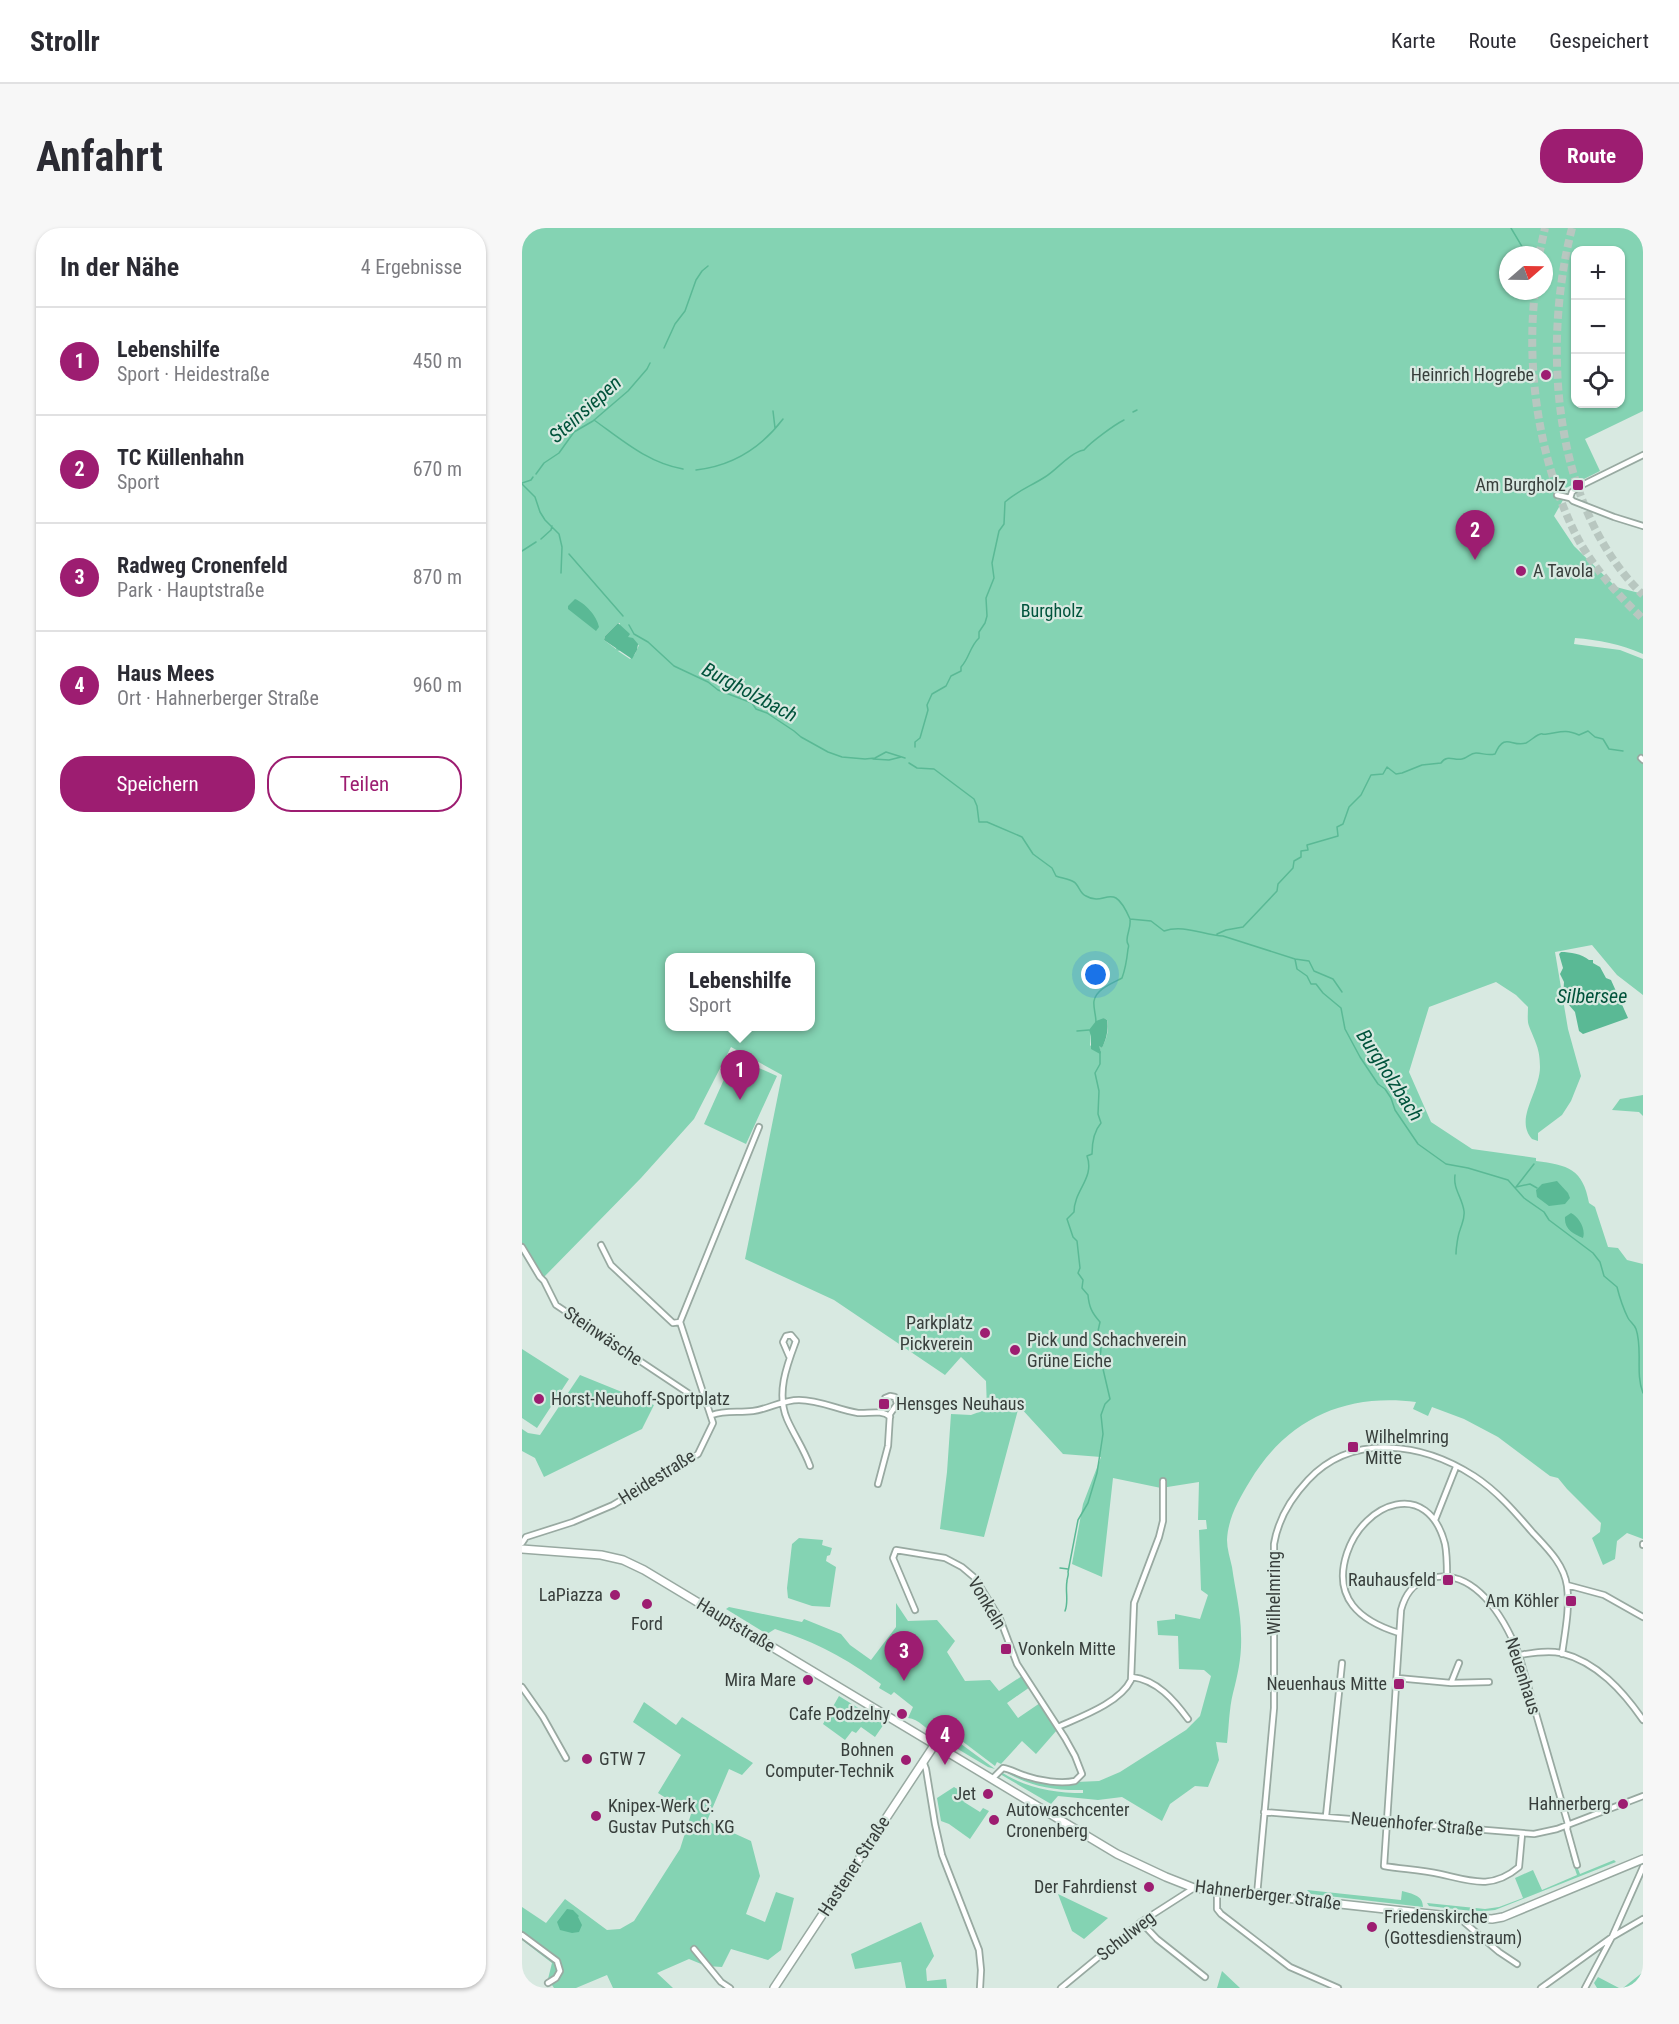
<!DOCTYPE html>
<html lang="de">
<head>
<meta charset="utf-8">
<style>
	:root { --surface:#fff; --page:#f7f7f7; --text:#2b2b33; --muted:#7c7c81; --line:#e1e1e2; --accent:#9d1d71 }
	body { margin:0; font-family:"Roboto Condensed",sans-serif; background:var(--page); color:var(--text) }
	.controls { position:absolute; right:18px; top:18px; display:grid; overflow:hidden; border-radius:12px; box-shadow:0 2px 4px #0004 }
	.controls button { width:54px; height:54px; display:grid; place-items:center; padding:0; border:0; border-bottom:2px solid var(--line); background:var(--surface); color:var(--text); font:30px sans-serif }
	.compass { position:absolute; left:977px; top:18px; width:54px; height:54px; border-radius:50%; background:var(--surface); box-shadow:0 2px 4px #0004; rotate:70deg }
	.you { position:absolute; left:574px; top:747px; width:21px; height:21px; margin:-15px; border:4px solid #fff; border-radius:50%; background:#1a73e8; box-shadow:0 0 0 9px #1a73e833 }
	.badge { display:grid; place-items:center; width:39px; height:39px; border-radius:50%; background:var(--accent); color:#fff; font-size:20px; font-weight:700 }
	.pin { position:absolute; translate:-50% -50px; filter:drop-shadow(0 2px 3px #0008) }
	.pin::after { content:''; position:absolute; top:32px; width:21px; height:18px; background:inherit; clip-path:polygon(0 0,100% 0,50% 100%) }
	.popup { position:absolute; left:143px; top:725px; width:150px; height:78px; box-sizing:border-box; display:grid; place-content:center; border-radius:12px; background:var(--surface); filter:drop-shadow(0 2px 4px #0005); font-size:20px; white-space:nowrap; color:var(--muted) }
	.popup b { font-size:22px; color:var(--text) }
	.popup::after { content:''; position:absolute; left:50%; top:100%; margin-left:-12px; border:12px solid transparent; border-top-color:var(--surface) }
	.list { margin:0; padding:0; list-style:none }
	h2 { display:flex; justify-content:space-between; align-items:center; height:78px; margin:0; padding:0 24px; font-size:26px }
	h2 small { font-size:20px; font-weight:400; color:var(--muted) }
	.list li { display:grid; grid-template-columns:39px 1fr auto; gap:18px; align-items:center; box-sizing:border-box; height:108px; padding:0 24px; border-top:2px solid var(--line) }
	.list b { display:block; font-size:22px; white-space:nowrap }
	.list p { margin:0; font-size:20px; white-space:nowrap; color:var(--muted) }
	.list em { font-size:20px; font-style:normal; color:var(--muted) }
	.actions { display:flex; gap:12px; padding:18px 24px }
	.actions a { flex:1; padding:14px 0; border:2px solid var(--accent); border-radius:24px; text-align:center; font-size:21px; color:var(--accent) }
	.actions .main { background:var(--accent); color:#fff }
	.icon { flex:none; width:33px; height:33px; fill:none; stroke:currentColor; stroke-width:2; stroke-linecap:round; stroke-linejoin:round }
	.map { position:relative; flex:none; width:1121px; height:1760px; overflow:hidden; border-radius:24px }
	header { display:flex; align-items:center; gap:36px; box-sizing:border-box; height:84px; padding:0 30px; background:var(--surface); border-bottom:2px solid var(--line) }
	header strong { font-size:28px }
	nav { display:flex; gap:33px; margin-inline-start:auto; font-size:21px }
	.intro { display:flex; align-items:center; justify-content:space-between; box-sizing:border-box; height:144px; padding:0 36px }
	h1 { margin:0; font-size:42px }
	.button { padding:15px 27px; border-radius:24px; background:var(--accent); color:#fff; font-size:21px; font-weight:700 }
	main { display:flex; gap:36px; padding:0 36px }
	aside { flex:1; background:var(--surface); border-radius:24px; box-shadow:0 2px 4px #0004 }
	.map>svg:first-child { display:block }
	.green { fill:#84d3b3; fill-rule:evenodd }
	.water { fill:#5ab995 }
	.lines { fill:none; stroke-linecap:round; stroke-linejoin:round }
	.stream { stroke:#5ab995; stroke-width:1.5 }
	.trunk-tunnel { stroke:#b8c7c0; stroke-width:8; stroke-dasharray:8 4; stroke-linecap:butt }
	.minor-casing { stroke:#98a9a1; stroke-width:8 }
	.secondary-casing { stroke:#98a9a1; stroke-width:10 }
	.minor { stroke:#fff; stroke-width:4.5 }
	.secondary { stroke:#fff; stroke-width:7 }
	.poi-dot { fill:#9d1d71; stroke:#d8e9e1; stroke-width:2 }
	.labels { text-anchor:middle; stroke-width:4.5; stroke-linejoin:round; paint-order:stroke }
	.poi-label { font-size:18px; fill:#383f3c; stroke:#d8e9e1; text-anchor:end }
	.park-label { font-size:18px; fill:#01543d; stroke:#d8e9e1 }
	.street-label { font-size:18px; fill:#383f3c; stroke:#d8e9e1 }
	.water-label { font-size:20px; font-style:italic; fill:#00533b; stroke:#d8e9e1 }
</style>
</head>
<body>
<header>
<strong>Strollr</strong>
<nav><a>Karte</a><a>Route</a><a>Gespeichert</a></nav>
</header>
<div class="intro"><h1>Anfahrt</h1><a class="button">Route</a></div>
<main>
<aside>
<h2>In der Nähe<small>4 Ergebnisse</small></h2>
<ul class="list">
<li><span class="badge">1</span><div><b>Lebenshilfe</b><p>Sport · Heidestraße</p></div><em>450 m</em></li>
<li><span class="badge">2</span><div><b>TC Küllenhahn</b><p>Sport</p></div><em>670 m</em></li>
<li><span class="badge">3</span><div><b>Radweg Cronenfeld</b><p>Park · Hauptstraße</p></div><em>870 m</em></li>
<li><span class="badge">4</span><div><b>Haus Mees</b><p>Ort · Hahnerberger Straße</p></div><em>960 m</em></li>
</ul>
<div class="actions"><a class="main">Speichern</a><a>Teilen</a></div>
</aside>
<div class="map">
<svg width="1121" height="1760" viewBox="0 0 1121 1760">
	<rect width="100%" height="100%" fill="#d8e9e1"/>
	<path class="green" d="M0,0H1121V183L1063,211L1078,243L1036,264L1041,272L1032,288L1052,318L1094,359L1121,366V426C1098,416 1077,412 1053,410L1052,416L1098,422L1121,431V767L1095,747L1070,717L1033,724L1046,801L1059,848L1049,873L1040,887L1016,905V913L1010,911C992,891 1018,864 1018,839C1018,820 1013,814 1007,798C1005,793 1006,785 1006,779L994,767L974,754L907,779L887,844L909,894L950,921L1014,930V933C1046,937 1061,941 1067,975L1073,979L1086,1019L1096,1020L1105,1032L1121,1036V1311L1105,1305L1095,1313L1093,1331L1081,1337L1070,1310L1078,1304L1079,1295L1045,1261L1036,1250L1028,1248L976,1209L942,1191L910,1179L906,1188L891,1181L894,1174C823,1165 765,1191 728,1253C717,1271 706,1290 705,1312C705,1321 708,1330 710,1339C713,1361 719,1384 719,1407C720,1427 716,1446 711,1465C707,1481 707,1499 705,1515L694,1514L697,1532L686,1559L673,1558L648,1576L640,1593L600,1569L576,1572L536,1568L529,1576L478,1546L479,1544C504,1560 532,1565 561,1565V1562C533,1563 506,1558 482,1543L503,1550L554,1554L577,1553L598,1544L664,1502L678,1488L689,1448L682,1442L657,1441L656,1408L636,1407L635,1393L653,1391V1386L678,1391L686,1367L679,1362L677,1302L685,1301L684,1292H676L677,1254L639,1260L591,1250L580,1349L550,1336L561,1276L579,1229L541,1226L497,1178L462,1309L418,1301L425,1244L429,1186L449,1187L465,1181L464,1153L439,1129L423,1147L312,1072L223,1031L260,847L209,819L172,891L119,950L22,1049L0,1015ZM1054,22H1098V176H1054ZM986,27H1022V63H986ZM96,395H98L94,421L82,412L83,408ZM117,417L113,426L108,431L96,423ZM148,730H288V798H148ZM582,790L585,792C588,801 584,812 580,820L576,817L579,824L572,822L568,817L569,805Z
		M212,829L255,848L224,916L182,896Z
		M1121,867V888L1117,884L1090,882L1098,871Z
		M0,1121L47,1151L15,1200L0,1190Z
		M58,1147L132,1177L120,1201L22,1249L13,1230L0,1223V1201L6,1205L18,1207Z
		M277,1310L301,1312L300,1317L310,1320L308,1327L305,1328L304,1333L314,1339L308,1379L290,1378L266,1370L265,1360L270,1316Z
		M374,1375L386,1393L415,1392L433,1413L425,1424L443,1453L468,1452L477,1463L500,1448L508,1459L485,1475L496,1490L518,1475L535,1502L514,1526L500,1513L479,1536L475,1534L473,1538L436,1510L435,1513L473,1541L466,1539C448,1528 430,1518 413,1507C404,1501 397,1491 386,1490L391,1479L372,1464L369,1467L357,1460L359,1456C322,1429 296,1415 253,1401L245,1406L204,1381L207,1379L280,1394L282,1391L319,1406L328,1417L349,1432L374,1399Z
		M317,1468L362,1496L353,1509L339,1499L334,1505L330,1503L323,1512L301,1496Z
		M122,1474L154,1497L160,1489L231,1535L220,1547L207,1541L185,1593L229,1613L238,1648L224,1686L243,1694L254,1664L272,1670L259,1722L246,1732L209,1721L200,1739L184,1738L167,1731L135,1745L151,1760H91L85,1747L54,1760H32L26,1751L30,1735L0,1712V1679L24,1695L43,1671L85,1702L98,1701L112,1693L158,1621L169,1586L136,1565L159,1527L111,1494Z
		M432,1559L444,1566L441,1571L443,1572L442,1574L458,1584L461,1580L467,1583L448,1611L427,1596L419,1593L415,1570Z
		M1048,1627L1051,1628L1058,1646L1092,1632L1094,1634L973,1682C951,1685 929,1680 907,1678L905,1675L963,1681L977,1679L1001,1670L993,1650L1011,1642L1020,1662L1055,1647Z
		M785,1662L879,1672L880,1663C890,1666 901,1667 901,1679L789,1666Z
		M536,1666L586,1690L562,1711L550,1703Z
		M399,1694L412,1728L404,1741L405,1753L424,1751L425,1760H384L379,1734L333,1741L329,1726Z
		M700,1743L718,1760H695Z
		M1121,1744V1760H1101Z
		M1076,1749L1097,1760H1075L1072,1755Z"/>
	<path class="water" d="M53,371C63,375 75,388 77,399L74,403L46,381V378Z
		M96,395L108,406L106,409L111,410L116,416L115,422L110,431L82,412L83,408Z
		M1039,724C1048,724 1060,726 1067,732H1071V735L1078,739L1084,750L1089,752L1106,790L1061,806L1057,803L1053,784L1041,770L1042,754L1038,746L1041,740L1037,726Z
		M582,790L585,792C587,801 584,812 580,820L577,818L579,824L578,826L569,821V808L567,802L574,793Z
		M1035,953L1046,965L1048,970L1043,976L1027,978L1015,969L1014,962L1020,956Z
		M1049,985C1057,989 1064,1001 1061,1010C1051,1006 1042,1001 1043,989Z
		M45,1681L51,1682L57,1688L56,1689L60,1697L57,1704L50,1705L38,1702L35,1694Z"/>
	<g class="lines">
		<path class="stream" d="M989,0L1005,27
			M142,120L153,96L163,83L174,52L180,43L186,38
			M251,183L253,200
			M611,184L615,182
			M72,192C100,212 126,235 161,241
			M174,242C210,238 239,220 261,191
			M14,246L22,235L37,225L52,204L71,193L106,163L125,141L128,135
			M0,255L9,252L11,249
			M0,256L13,269L18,284L23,292L37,306L40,319L39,345
			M19,311L29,302L30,298
			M0,323L14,314
			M47,326L101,388
			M107,397L112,406L126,414L152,438L186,454L196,462L230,475L234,481L245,485L272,503L279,509L306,524L320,529L343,531L353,530L364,524L383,530
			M393,519V514L398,510L406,482L405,477L410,466L424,458L429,448L439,443V439C447,431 448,418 457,410V404L463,395L465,388L464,370L472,350L470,335L477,303L482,296L483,274C495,263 509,258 523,249C536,241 547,225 562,222C569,214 592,197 602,192
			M351,531L367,532L379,529
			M387,535L395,540L412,541L452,571L455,578L457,594H465L500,609L511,626L530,640L534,648C539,650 547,651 552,654C557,657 558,666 564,668C584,680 590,650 608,691L629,693L642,703C661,696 682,707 701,708L773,731L775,741L785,748L789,756H794L801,765L819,780L823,801L838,829L856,856L863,861L869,870L873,882L896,916L924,936L946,940L986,952L1002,970L1022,984L1027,992L1071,1025L1078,1034L1082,1048L1095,1059C1098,1071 1100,1078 1106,1090C1108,1094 1112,1096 1114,1101C1121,1121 1113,1145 1121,1165
			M695,706L704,702L721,699L755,663L756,656L771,640L772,633L779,629V623L786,622L785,617L816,608L815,599L821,596L827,579L839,567L849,547L861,546L865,539L874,546L880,545L900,537L919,535C925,526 932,533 940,531C946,530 948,525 954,525C961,525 965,528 973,526C983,503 990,520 1004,515C1008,513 1012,509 1016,507C1023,504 1017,507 1025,506C1039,504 1043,501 1057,507L1066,503L1073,509L1081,511L1087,521L1101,523
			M773,731L787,733L792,743L811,751L820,764
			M574,794C574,787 571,779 572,773C574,761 591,755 600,750C603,742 605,730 606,721C608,715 605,718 605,712C605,705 609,700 608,692
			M555,803L567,802
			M933,947C931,961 940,969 942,983C943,991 940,995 938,1002C936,1007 934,1020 934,1026
			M994,959L1012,936
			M994,959L1008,956L1015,960
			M538,1340L546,1341
			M543,1383C547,1373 543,1363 545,1353C545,1350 547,1347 546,1344L556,1292L566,1275L575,1245L581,1206L579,1187L583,1176L588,1171L578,1128C580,1121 578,1115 580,1108L576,1103L578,1094C570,1085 567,1079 566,1067L560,1060L561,1052L556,1045L558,1040L555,1013L551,1009L545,991L552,984C552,962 573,950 565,928L570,926C570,915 572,903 579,895L576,886L577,863L573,845L578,836V824"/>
		<path class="trunk-tunnel" d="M1050,0C1020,117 1030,278 1121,367
			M1017,27L1023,0
			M1013,63C1004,142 1017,229 1051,301C1067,335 1094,365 1121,391"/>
		<defs>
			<path id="minor" d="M1035,267L1048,270L1051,273L1092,289L1121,298
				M1048,270L1050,264L1056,259L1121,227
				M1119,530L1121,532
				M79,1017L89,1037L151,1095L158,1094
				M0,1019L18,1049L22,1053L34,1077L178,1173L185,1175
				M267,1128L261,1114L264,1108L269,1107L274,1113C265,1137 254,1165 265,1191C272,1207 282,1221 288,1238
				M190,1187C203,1182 217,1185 231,1183C247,1181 260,1172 277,1172C298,1172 316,1182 336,1185C346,1186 360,1181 368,1189
				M356,1256L366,1218L368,1186L375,1176L373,1169L368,1168L363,1170L360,1184
				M913,1292L934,1239
				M0,1315L4,1309L51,1294L91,1277L176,1226L191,1195L158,1094L237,899
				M1121,1316V1317
				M1045,1357L1082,1367L1121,1389
				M393,1382L371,1330L374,1322L423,1330L440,1339L453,1350L478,1391L495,1436L543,1510L553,1528L560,1546L553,1553C539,1556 518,1553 504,1548C496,1546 489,1541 481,1540L471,1550
				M877,1405C838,1393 810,1370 825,1325C842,1274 906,1250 923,1316C925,1326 925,1337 925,1348
				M997,1427C1010,1425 1025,1422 1039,1425C1075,1434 1101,1463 1121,1492
				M937,1435L929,1455L967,1454
				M610,1449C635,1452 652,1472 666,1491
				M875,1450L929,1455
				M0,1459L21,1489L44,1530
				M536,1499C558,1489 598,1475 609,1452L612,1375L637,1309L641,1293V1253
				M401,1533L404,1541L413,1596L420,1627L457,1722L459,1742L458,1760
				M742,1584L1012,1606L1035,1601L1121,1568
				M804,1588L820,1435
				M1000,1606L997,1639C970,1662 949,1653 918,1646C899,1642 880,1641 862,1638L879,1382C883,1367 890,1356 905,1351C952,1336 983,1391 997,1427L1046,1596L1045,1601L1055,1637
				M695,1663V1681L699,1686L768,1739L816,1760
				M735,1667L752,1480V1316C756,1292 770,1269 786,1252C831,1204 901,1215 952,1248C975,1263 993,1284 1011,1305C1025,1320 1042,1336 1045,1358C1048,1380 1043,1404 1040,1426
				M936,1689L977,1724L995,1736
				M619,1694L635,1711L683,1749
				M0,1707L35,1733L38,1743L34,1750L26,1755
				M172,1721L199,1754L208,1760
				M539,1760L619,1694L672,1660
				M1019,1760L1090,1709L1121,1691
				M1063,1760L1090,1709L1121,1639"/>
			<path id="secondary" d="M0,1321L79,1327L101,1332L122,1342L595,1626L644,1649L672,1660L936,1689L970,1691L981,1689L1121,1631
				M252,1760L413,1516"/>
		</defs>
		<use href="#minor" class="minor-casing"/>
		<use href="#secondary" class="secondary-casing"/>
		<use href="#minor" class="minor"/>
		<use href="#secondary" class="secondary"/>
	</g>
	<g class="poi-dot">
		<circle cx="1024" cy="147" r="6"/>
		<rect x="1050" y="251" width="12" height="12" rx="3"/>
		<circle cx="999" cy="343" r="6"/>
		<circle cx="463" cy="1105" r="6"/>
		<circle cx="493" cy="1122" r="6"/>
		<circle cx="17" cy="1171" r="6"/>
		<rect x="356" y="1170" width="12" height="12" rx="3"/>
		<rect x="825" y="1213" width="12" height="12" rx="3"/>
		<rect x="920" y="1346" width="12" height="12" rx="3"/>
		<circle cx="93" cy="1367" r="6"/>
		<rect x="1043" y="1367" width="12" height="12" rx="3"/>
		<circle cx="125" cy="1376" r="6"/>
		<rect x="478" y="1415" width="12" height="12" rx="3"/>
		<circle cx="286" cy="1452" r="6"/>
		<rect x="871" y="1450" width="12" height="12" rx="3"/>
		<circle cx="380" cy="1486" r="6"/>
		<circle cx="65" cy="1531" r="6"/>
		<circle cx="384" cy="1532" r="6"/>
		<circle cx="466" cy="1566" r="6"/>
		<circle cx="1101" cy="1576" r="6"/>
		<circle cx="74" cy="1588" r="6"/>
		<circle cx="472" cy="1592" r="6"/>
		<circle cx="627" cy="1659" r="6"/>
		<circle cx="850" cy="1699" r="6"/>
	</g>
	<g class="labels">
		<g class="poi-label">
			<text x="1012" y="153">Heinrich Hogrebe</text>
			<text x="1044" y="263">Am Burgholz</text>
			<text x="1011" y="349" text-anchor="start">A Tavola</text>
			<text x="451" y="1101">Parkplatz<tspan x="451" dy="21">Pickverein</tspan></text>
			<text x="505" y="1118" text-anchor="start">Pick und Schachverein<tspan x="505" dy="21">Grüne Eiche</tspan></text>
			<text x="29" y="1177" text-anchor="start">Horst-Neuhoff-Sportplatz</text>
			<text x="374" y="1182" text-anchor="start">Hensges Neuhaus</text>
			<text x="843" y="1215" text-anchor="start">Wilhelmring<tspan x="843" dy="21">Mitte</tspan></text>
			<text x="914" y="1358">Rauhausfeld</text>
			<text x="81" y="1373">LaPiazza</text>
			<text x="1037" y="1379">Am Köhler</text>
			<text x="125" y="1402" text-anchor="middle">Ford</text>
			<text x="496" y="1427" text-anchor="start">Vonkeln Mitte</text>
			<text x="274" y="1458">Mira Mare</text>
			<text x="865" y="1462">Neuenhaus Mitte</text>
			<text x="368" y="1492">Cafe Podzelny</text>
			<text x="372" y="1528">Bohnen<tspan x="372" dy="21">Computer-Technik</tspan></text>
			<text x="77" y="1537" text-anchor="start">GTW 7</text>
			<text x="454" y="1572">Jet</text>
			<text x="1089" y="1582">Hahnerberg</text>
			<text x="86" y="1584" text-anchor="start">Knipex-Werk C.<tspan x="86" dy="21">Gustav Putsch KG</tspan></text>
			<text x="484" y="1588" text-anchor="start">Autowaschcenter<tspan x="484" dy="21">Cronenberg</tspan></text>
			<text x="615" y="1665">Der Fahrdienst</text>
			<text x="862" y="1695" text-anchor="start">Friedenskirche<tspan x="862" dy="21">(Gottesdienstraum)</tspan></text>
		</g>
		<g class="park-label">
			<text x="530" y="389">Burgholz</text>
		</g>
		<g class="street-label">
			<text transform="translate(81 1108) rotate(34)" y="6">Steinwäsche</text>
			<text transform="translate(135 1249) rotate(-32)" y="6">Heidestraße</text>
			<text transform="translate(752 1365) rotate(-90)" y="6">Wilhelmring</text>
			<text transform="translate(465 1375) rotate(59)" y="6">Vonkeln</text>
			<text transform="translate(214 1397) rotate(31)" y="6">Hauptstraße</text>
			<text transform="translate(1001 1448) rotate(72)" y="6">Neuenhaus</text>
			<text transform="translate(895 1596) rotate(5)" y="6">Neuenhofer Straße</text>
			<text transform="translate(332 1638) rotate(-57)" y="6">Hastener Straße</text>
			<text transform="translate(746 1667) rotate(7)" y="6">Hahnerberger Straße</text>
			<text transform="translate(604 1708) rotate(-38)" y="6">Schulweg</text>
		</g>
		<g class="water-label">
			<text transform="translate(63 181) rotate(-42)" y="7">Steinsiepen</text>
			<text transform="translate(228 464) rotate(28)" y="7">Burgholzbach</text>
			<text x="1070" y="775">Silbersee</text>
			<text transform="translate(868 847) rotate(57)" y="7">Burgholzbach</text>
		</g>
	</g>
</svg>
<div class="controls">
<button>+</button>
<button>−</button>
<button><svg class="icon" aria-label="locate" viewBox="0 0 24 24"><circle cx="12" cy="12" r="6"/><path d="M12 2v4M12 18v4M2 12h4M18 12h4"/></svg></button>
</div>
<svg class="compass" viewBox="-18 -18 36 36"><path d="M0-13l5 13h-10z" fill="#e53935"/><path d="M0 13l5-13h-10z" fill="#7c7c81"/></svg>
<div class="you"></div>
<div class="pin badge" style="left:218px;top:872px">1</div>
<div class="popup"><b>Lebenshilfe</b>Sport</div>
<div class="pin badge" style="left:953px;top:332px">2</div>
<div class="pin badge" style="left:382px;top:1453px">3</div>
<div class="pin badge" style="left:423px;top:1537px">4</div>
</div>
</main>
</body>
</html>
